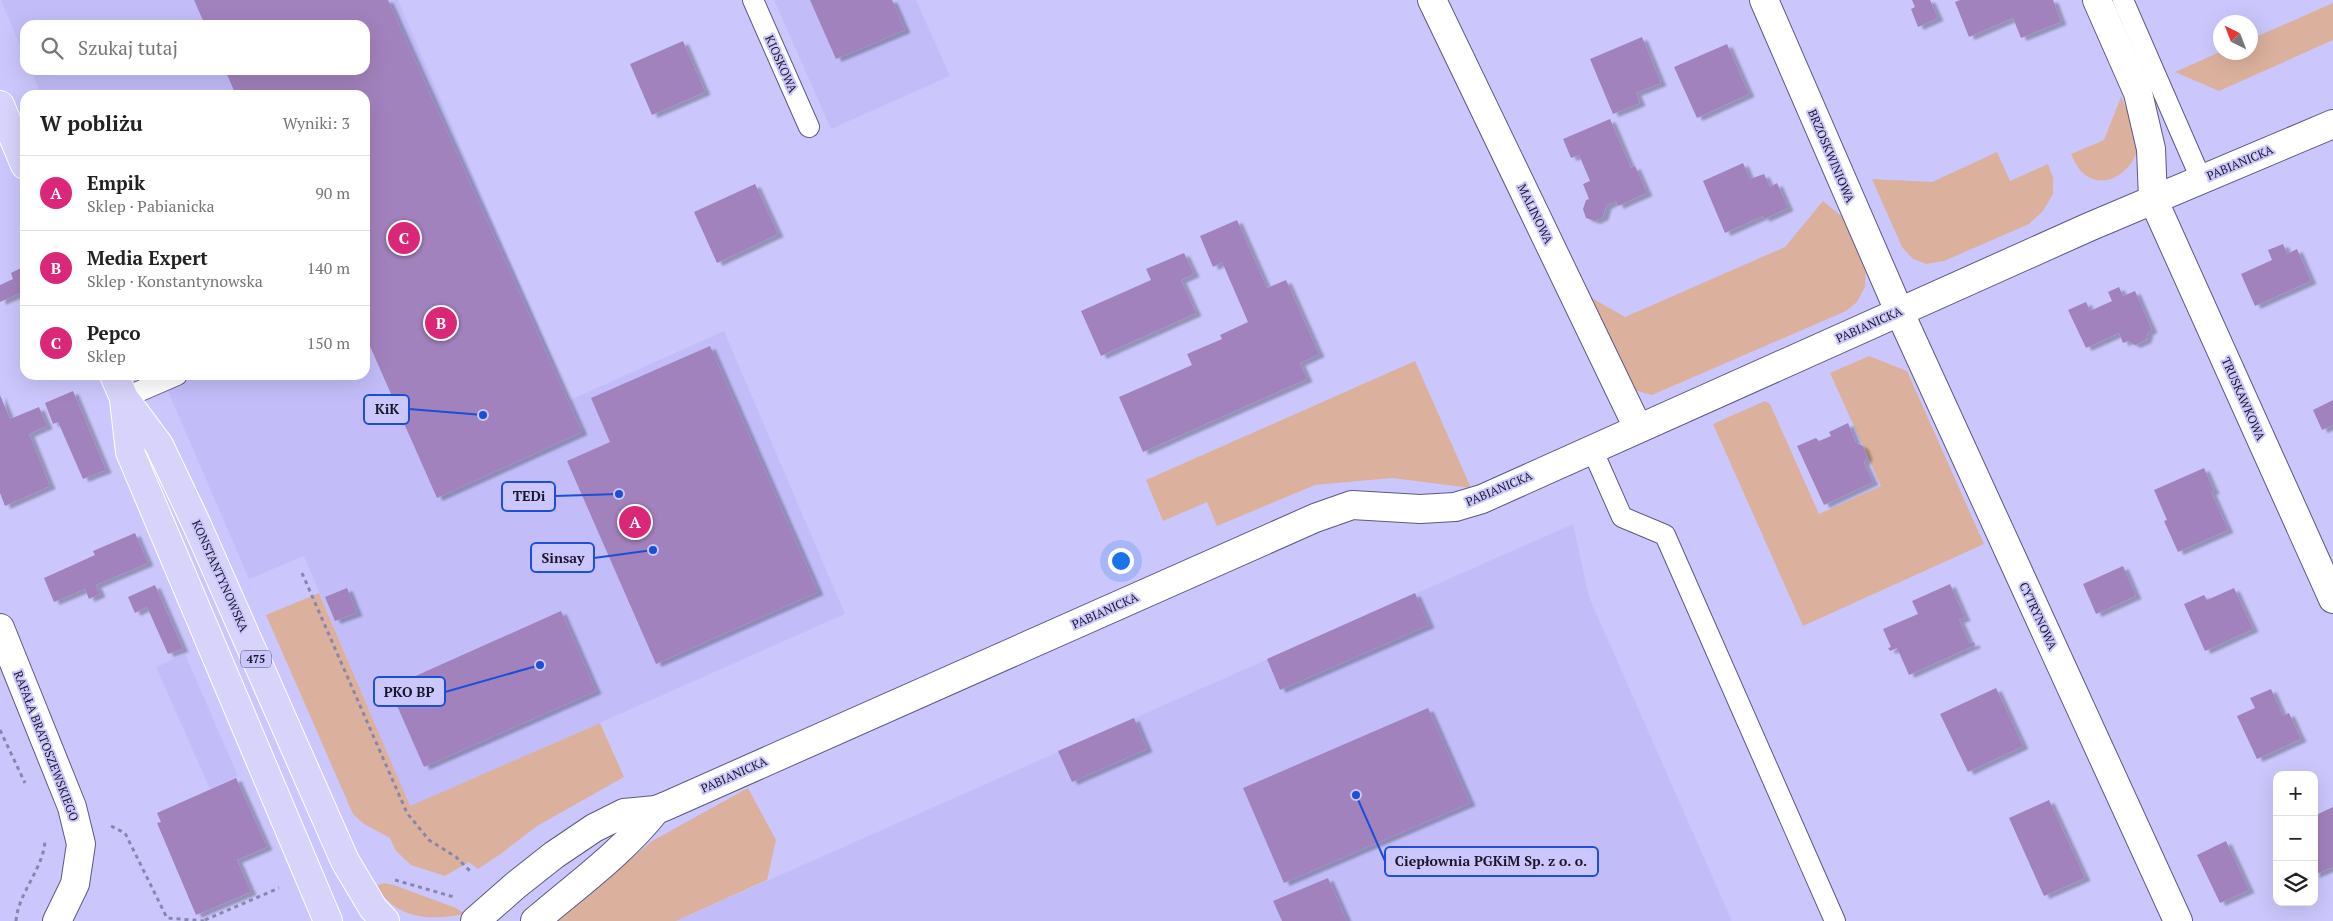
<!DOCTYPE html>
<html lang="pl">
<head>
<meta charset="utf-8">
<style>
	:root { --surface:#fff; --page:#f2f2f2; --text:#222; --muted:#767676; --line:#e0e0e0; --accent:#db2777 }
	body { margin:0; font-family:"PT Serif",serif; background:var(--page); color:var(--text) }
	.controls { position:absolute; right:15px; bottom:15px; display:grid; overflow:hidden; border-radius:10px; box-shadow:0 5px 20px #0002 }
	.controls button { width:45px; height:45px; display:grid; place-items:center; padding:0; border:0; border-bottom:1px solid var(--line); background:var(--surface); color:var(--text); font:25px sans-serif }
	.compass { position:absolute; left:2213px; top:15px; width:45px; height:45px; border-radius:50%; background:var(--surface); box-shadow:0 5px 20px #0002; rotate:318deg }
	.you { position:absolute; left:1120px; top:560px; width:18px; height:18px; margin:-12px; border:4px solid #fff; border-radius:50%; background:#1a73e8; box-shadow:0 0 0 8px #1a73e833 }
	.badge { display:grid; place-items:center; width:32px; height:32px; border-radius:50%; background:var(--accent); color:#fff; font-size:16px; font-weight:700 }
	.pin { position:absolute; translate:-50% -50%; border:2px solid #fff; box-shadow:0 1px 5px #0006 }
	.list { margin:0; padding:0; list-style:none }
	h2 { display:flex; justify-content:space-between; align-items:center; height:65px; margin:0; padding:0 20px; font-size:21px }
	h2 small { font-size:16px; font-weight:400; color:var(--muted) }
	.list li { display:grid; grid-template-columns:32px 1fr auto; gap:15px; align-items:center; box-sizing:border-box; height:75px; padding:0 20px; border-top:1px solid var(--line) }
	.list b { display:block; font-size:19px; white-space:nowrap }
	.list p { margin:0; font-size:16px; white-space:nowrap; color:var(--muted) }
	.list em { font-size:16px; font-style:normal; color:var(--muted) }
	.icon { flex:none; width:28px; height:28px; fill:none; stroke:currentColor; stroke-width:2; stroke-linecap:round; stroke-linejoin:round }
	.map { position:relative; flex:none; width:2333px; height:921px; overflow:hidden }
	.search { position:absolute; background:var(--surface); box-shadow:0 5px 20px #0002; left:20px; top:20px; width:350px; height:55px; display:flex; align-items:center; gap:12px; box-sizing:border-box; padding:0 18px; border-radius:15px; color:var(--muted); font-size:19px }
	.panel { position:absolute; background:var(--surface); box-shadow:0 5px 20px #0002; left:20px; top:90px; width:350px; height:290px; border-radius:15px }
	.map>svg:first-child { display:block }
	.built { fill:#c2bdf9 }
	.green { fill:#dbb19d }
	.building { fill:#a282bd; filter:url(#shadow) }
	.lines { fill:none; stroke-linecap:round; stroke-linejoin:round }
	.lane-casing { stroke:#5d5886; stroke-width:22 }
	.street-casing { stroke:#5d5886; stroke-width:30 }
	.primary-casing { stroke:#fff; stroke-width:30 }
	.path { stroke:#8986ae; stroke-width:3; stroke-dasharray:4 4; stroke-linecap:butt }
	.lane { stroke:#fff; stroke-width:20 }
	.street { stroke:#fff; stroke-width:28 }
	.primary { stroke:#d7d3fa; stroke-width:28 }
	.labels { text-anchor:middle; stroke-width:4; stroke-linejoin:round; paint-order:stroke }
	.shield { fill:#cbc7fc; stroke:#4e4b68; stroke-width:1 }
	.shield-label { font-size:11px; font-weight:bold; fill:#181629 }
	.street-label { font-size:12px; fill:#181629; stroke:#cbc7fc }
	.leader { fill:none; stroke:#1d4ed8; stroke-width:2 }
	.callout-dot { fill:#1d4ed8; stroke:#cbc7fc; stroke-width:2 }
	.callout { fill:#cbc7fc; stroke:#1d4ed8; stroke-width:2 }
	.callout-label { font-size:14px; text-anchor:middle; font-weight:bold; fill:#181629 }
</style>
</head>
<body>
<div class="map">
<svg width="2333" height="921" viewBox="0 0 2333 921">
	<defs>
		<filter id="shadow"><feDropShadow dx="5.5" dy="3" stdDeviation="1" flood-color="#0004"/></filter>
	</defs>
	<rect width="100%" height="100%" fill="#cbc7fc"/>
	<path class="built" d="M1,0H398L570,400L724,331L845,614L410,807L304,556L249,579L161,375H365V95H41L31,70H365V25H25V57Z
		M774,0H916L950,76L831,129Z
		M1573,524L1589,597L1732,921H676Z
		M185,654L238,776L210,789L156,667Z"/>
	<path class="green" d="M2333,3V40L2219,91L2175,72L2220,52H2250L2251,39Z
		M2121,97C2126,109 2136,124 2138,137C2142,164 2108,194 2084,174C2078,169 2074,161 2071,154L2104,140Z
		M1997,152L2010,181L2048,164L2053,178V194L2043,211L2029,224L1944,261L1926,264L1913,259L1902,247L1872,179L1932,182Z
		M1823,201L1846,220L1866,264L1865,287L1857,302L1846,311L1652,395L1634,390L1590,297L1625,317L1785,247Z
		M1869,356L1907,371L1984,544L1803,626L1713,424L1765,401L1770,404L1819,514L1881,486L1830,373Z
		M1415,361L1471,488L1392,478L1315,485L1217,526L1207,502L1163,521L1146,480Z
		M319,593L410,806L600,723L624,777L537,826L502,853L478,869L469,862L445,876L411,865L396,851L390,838L364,824L353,814L266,615Z
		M748,788L776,840L767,880L676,921H558L652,841Z
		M384,883L394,885L456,908L465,914C427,921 398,919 375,886Z"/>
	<path class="building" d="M194,0H388L582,432L437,498L365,335V95H236L225,70H365V25H205Z
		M810,0H892L905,30L836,59Z
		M1912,0H1930L1938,18L1918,27L1911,9L1915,7Z
		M1960,0H2053L2061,22L2021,38L2013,18L1969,37L1955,2Z
		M1642,37L1661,83L1636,93L1640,103L1613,114L1590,59Z
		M683,41L705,92L652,115L630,64Z
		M1727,44L1749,94L1697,118L1674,67Z
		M1610,119L1631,168L1635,166L1647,193L1618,206L1616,201L1606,206L1603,217L1595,221L1586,218L1583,209L1586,200L1589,199L1583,184L1590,181L1579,155L1571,158L1563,139Z
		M1743,163L1750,179L1764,174L1770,187L1777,183L1788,208L1764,219L1763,216L1725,233L1703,181Z
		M755,184L778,234L717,263L694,212Z
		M1237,220L1267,288L1286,280L1319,354L1300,363L1307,379L1143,452L1119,397L1192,365L1187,354L1222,339L1220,335L1248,322L1222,262L1213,267L1200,236Z
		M2283,244L2287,254L2297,249L2311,281L2255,306L2241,274L2272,260L2268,250Z
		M1184,253L1194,274L1181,280L1196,313L1101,356L1081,311L1151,280L1146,269Z
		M21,268L25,278V291L0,302V285L13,279L11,273Z
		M2119,287L2123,296L2135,291L2152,330L2148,332L2146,340L2135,345L2128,341L2123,343L2119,333L2086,348L2068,310L2086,302L2090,311L2112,301L2108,292Z
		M710,346L818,592L656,664L567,461L610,442L591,398Z
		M73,391L106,470L83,479L58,422L53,424L45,403Z
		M0,395L10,419L39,407L47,426L29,434L50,486L5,506L0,493Z
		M2333,400V425L2322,430L2313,410Z
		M1848,423L1856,443L1863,446L1867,456L1864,463L1873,482L1824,505L1797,446L1816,438L1819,441L1831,436L1829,432Z
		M2204,468L2214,491L2211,492L2228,530L2178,552L2164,521L2167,520L2154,490Z
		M135,533L148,563L96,585L100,594L89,599L85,589L54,602L44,578L95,555L93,551Z
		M2123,566L2136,596L2096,614L2083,584Z
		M1950,584L1965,618L1959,620L1970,644L1974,642L1975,645L1909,675L1897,648L1890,651L1888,648L1891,647L1883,629L1918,614L1912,601Z
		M155,585L183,649L168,654L147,607L135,613L128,597Z
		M347,588L357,613L335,621L325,597Z
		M2234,588L2253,629L2205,651L2184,604L2204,595L2207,600Z
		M1415,593L1429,625L1280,690L1267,659Z
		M561,611L596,691L424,767L388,685L392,684L393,686Z
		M1996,688L2023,746L1968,772L1940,714Z
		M2271,689L2283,716L2289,713L2301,739L2257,759L2237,716L2255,708L2250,698Z
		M1428,708L1470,803L1284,883L1243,788Z
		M1134,718L1147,749L1072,782L1058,751Z
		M236,778L267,847L237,860L251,892L196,915L157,823L161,822L157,813Z
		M2049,800L2085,878L2044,896L2009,818Z
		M2333,807V867L2314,875V816Z
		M2226,841L2249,890L2220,903L2197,855Z
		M1328,878L1347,921H1282L1273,901Z"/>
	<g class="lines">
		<defs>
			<path id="lane" d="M753,0L809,127
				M2123,0L2201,179
				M124,398L177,375
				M1592,449L1622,517L1665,535L1835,921"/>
			<path id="street" d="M1432,0L1638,428
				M1764,0L1899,311L2178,921
				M2097,0L2138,93L2151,149L2153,199L2333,599
				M0,628L72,807L81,844L75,884L57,921
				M475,921L516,885L554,855L594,828L624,813L656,810L666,806L1315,518L1352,505L1420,509L1455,507L1482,499L2089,227L2333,124
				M535,921C577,885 622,853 656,810"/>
			<path id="primary" d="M0,105L25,165
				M114,375L124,398L159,445L196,523L345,861L373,908L385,921
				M124,400L130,452L328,921"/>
		</defs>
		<use href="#lane" class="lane-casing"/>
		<use href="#street" class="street-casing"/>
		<use href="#primary" class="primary-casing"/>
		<path class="path" d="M302,573L407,813L429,840L456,857L470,871
			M0,730L25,783
			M111,826L125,833L167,918L205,921
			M395,880L454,897
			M205,920L279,888
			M16,921C18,893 44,868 45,840"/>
		<use href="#lane" class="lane"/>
		<use href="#street" class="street"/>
		<use href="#primary" class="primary"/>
	</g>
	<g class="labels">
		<rect class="shield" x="241" y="650.5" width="30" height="17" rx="4"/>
		<g class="shield-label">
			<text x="256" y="663">475</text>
		</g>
		<g class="street-label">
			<text transform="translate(781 64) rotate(66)" y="4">KIOSKOWA</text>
			<text transform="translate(1831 156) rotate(67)" y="4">BRZOSKWINIOWA</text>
			<text transform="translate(2240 163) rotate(-23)" y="4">PABIANICKA</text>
			<text transform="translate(1535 214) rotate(64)" y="4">MALINOWA</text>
			<text transform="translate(1869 325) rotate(-24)" y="4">PABIANICKA</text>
			<text transform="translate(2243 399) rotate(66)" y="4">TRUSKAWKOWA</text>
			<text transform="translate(1499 489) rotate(-23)" y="4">PABIANICKA</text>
			<text transform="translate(220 576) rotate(66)" y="4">KONSTANTYNOWSKA</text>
			<text transform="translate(1105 611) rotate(-24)" y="4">PABIANICKA</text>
			<text transform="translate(2038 616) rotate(65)" y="4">CYTRYNOWA</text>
			<text transform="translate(46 746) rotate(69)" y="4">RAFAŁA BRATOSZEWSKIEGO</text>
			<text transform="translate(734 775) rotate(-24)" y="4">PABIANICKA</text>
		</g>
	</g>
	<path class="leader" d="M483 415L409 409M619 494L555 496M653 550L594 558M540 665L445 692M1356 795L1385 861"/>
	<g class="callout-dot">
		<circle cx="483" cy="415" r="5"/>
		<circle cx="619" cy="494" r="5"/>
		<circle cx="653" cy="550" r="5"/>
		<circle cx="540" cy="665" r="5"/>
		<circle cx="1356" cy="795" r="5"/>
	</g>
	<g class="callout">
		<rect x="364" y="395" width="45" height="29" rx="5"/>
		<rect x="502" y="482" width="53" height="29" rx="5"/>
		<rect x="531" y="543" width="63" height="29" rx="5"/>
		<rect x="374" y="677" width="71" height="29" rx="5"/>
		<rect x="1385" y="847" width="213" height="29" rx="5"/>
	</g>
	<g class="callout-label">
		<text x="387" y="414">KiK</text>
		<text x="529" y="501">TEDi</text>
		<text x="563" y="563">Sinsay</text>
		<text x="409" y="697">PKO BP</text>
		<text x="1491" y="866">Ciepłownia PGKiM Sp. z o. o.</text>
	</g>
</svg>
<div class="controls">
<button>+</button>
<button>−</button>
<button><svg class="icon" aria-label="layers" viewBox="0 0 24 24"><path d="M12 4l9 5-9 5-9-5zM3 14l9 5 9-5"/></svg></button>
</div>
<svg class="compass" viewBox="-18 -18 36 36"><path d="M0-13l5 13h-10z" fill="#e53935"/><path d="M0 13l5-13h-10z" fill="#767676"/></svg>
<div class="you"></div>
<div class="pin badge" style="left:635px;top:522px">A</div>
<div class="pin badge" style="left:441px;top:323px">B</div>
<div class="pin badge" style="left:404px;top:238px">C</div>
<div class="search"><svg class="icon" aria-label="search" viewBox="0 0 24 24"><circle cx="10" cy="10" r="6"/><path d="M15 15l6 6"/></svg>Szukaj tutaj</div>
<section class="panel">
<h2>W pobliżu<small>Wyniki: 3</small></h2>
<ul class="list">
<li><span class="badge">A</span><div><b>Empik</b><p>Sklep · Pabianicka</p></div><em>90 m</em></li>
<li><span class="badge">B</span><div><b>Media Expert</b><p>Sklep · Konstantynowska</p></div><em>140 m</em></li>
<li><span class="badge">C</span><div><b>Pepco</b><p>Sklep</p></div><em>150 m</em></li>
</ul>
</section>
</div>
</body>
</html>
